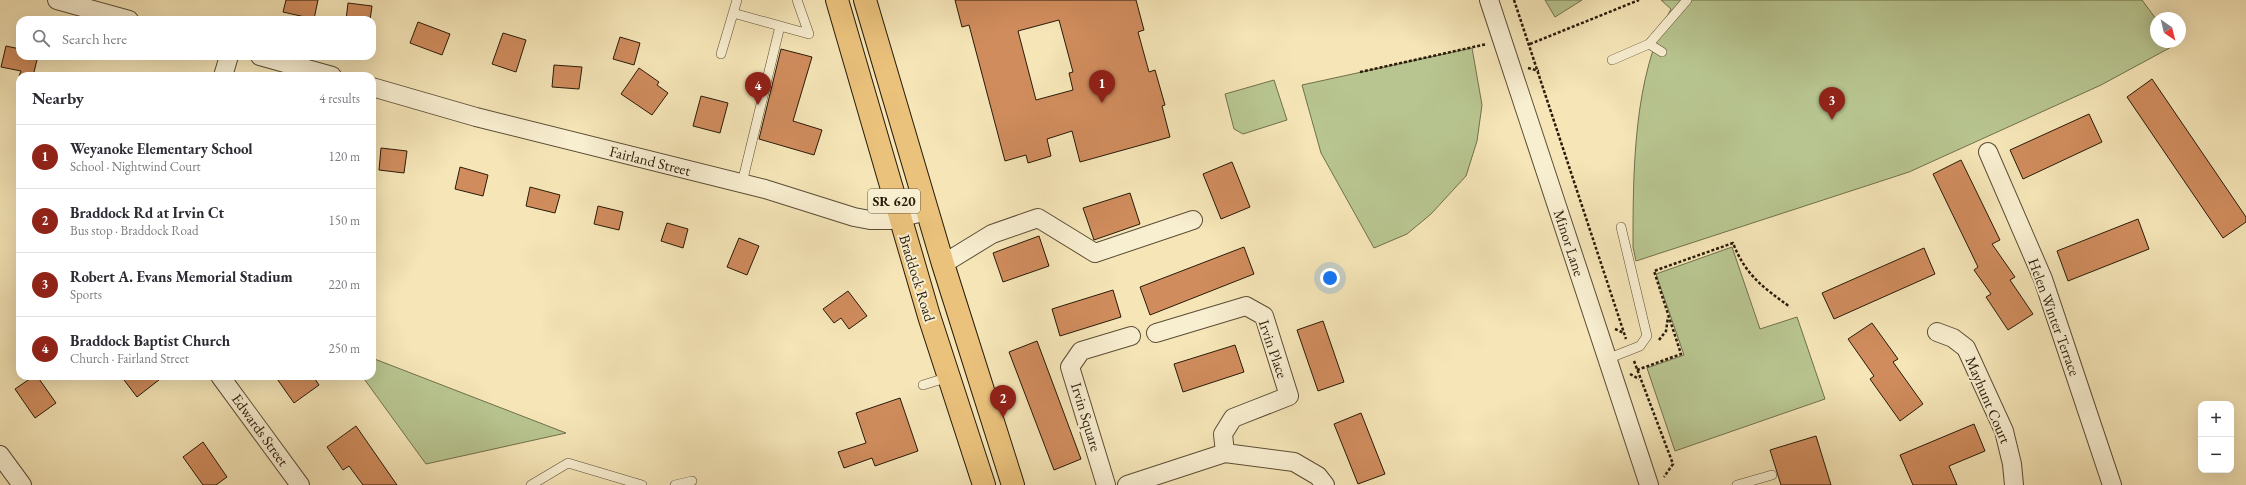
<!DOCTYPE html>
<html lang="en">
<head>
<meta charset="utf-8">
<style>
	:root { --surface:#fff; --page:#f2f2f3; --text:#2b2b33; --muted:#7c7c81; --line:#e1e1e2; --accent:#8f2418 }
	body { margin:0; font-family:"EB Garamond",serif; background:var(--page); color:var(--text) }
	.controls { position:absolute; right:12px; bottom:12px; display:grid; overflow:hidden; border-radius:8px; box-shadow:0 4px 16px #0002 }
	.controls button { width:36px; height:36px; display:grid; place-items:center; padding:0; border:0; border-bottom:1px solid var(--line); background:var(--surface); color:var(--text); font:20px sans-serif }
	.compass { position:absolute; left:2150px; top:12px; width:36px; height:36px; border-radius:50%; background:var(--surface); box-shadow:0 4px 16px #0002; rotate:145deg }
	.you { position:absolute; left:1330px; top:278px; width:14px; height:14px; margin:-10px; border:3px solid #fff; border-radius:50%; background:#1a73e8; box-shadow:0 0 0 6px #1a73e833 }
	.badge { display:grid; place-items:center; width:26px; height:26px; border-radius:50%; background:var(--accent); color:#fff; font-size:13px; font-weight:700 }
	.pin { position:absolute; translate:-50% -33px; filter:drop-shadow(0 1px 2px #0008) }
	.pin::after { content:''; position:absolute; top:21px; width:14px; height:12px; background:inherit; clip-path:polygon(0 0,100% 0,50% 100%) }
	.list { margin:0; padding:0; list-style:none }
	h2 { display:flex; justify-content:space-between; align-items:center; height:52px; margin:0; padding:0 16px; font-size:17px }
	h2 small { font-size:13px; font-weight:400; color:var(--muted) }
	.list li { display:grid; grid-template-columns:26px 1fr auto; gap:12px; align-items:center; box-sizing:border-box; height:64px; padding:0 16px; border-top:1px solid var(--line) }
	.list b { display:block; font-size:15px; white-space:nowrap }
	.list p { margin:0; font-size:13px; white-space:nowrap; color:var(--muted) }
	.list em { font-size:13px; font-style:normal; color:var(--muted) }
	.icon { flex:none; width:22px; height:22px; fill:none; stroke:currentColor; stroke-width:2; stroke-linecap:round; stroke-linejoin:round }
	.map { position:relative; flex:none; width:2246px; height:485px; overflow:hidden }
	.search { position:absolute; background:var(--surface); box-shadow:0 4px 16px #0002; left:16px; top:16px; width:360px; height:44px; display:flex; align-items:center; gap:10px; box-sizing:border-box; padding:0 14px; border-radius:12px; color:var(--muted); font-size:15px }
	.panel { position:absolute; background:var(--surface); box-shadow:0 4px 16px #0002; left:16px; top:72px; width:360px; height:308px; border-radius:12px }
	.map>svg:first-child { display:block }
	.green { fill:#b8c590; stroke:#70704c }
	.building { fill:#d08c5d; stroke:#281a08; fill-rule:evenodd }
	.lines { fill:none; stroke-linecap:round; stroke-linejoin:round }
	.lane-casing { stroke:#5b4d34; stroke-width:10 }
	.street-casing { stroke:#5b4d34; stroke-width:20 }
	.primary-casing { stroke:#281a08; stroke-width:24 }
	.path { stroke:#281a08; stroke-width:2.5; stroke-dasharray:3 2; stroke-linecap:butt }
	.lane { stroke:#f8eed0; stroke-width:9 }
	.street { stroke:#f8eed0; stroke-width:18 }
	.primary { stroke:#eac27c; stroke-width:22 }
	.labels { text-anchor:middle; stroke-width:4; stroke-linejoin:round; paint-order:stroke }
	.shield { fill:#f8eed0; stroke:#665a44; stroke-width:1 }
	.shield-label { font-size:14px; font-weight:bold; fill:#281a08 }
	.street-label { font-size:15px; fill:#281a08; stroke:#f8eed0 }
</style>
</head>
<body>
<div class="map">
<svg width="2246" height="485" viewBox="0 0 2246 485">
	<rect width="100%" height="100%" fill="#f5e5b7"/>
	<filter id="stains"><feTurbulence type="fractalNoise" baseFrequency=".005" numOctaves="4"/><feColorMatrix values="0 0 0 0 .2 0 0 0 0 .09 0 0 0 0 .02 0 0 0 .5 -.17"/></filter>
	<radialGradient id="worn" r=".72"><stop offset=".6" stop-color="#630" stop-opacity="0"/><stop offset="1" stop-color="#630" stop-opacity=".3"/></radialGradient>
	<path class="green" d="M1545,0H1582L1555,17Z
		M1661,0H2142L2156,19V42H2173L2175,45L2101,85L1909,172L1636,261L1633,247C1633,172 1633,75 1671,9Z
		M1472,48L1482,105L1477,141L1466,176L1431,214L1407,234L1374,248L1321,153L1302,85Z
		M1274,80L1287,120L1243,134L1234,129L1225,94Z
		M1732,247L1760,329L1797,317L1825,399L1675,451L1647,368L1684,355L1656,274Z
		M372,358L566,433L426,464L362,376H372Z"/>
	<path class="building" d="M286,0H318L314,19L283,12Z
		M955,0H1136L1144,30L1138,32L1149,72L1155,70L1165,105L1162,106L1170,137L1080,162L1072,131L1047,139L1051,156L1028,163L1026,155L1005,161L969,25L962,27ZM1059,20L1073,72L1069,73L1073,90L1036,100L1018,31Z
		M348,3L372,6L370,20H346Z
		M418,22L450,34L442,55L410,43Z
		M503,33L526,40L516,72L492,64Z
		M620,37L640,43L634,65L613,59Z
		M6,46L20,49V56H38L33,76H19L21,71L1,67Z
		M781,49L812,57L793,121L822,130L814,155L759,139Z
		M554,65L582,67L579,89L552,87Z
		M639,68L659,82L657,85L668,93L652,115L621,94Z
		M2152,79L2246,217V222L2223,238L2127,97Z
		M701,96L728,103L720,133L693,126Z
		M2089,114L2102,142L2023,179L2010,150Z
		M381,148L407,151L404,173L379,170Z
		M1961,160L2000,240L1992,244L2015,277L2010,280L2033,314L2008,330L1986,297L1991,294L1974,270L1978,267L1933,174Z
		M1232,162L1250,207L1221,219L1203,174Z
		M460,167L488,175L483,196L455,189Z
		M530,187L560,195L555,213L526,206Z
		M1130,193L1140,224L1094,240L1083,208Z
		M598,206L623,212L619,230L594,224Z
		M2138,219L2149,249L2068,281L2057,251Z
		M667,223L688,229L683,248L661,241Z
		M1039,236L1049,266L1003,282L993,253Z
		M739,238L759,246L747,275L727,267Z
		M1244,247L1254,274L1150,315L1140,287Z
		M1924,248L1935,274L1834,319L1822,293Z
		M1113,290L1121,317L1060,336L1052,309Z
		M848,291L867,316L849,329L841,318L834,323L823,309Z
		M1323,321L1344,382L1318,391L1297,330Z
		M1872,323L1898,359L1893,362L1923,404L1900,421L1870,379L1874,376L1848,339Z
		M1037,341L1081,459L1054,470L1009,352Z
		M1235,345L1244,372L1183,392L1174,364Z
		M34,376H37L56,403L35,418L15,389Z
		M121,376H164L137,397Z
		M275,376H313L319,385L294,403Z
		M900,398L918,451L875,466L872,458L844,468L838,452L866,443L856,413Z
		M1361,413L1385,474L1358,484L1334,424Z
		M1974,424L1985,451L1949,466L1957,485H1913L1900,455Z
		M356,426L397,485H363L349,466L343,470L327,447Z
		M1816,436L1831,485H1781L1770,450Z
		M203,442L227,477L216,485H203L183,457Z"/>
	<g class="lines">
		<defs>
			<path id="lane" d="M733,13L809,34L797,0
				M1649,44L1662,52
				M721,54L737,0
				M1612,60L1649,44L1687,0
				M742,183L780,26
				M1607,359L1640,346L1647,336L1621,227
				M923,385L949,377
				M531,485L568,463L642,485
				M675,485L692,481
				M1737,485L1772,475"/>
			<path id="street" d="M57,0L129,20
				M1489,0L1649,485
				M260,56L332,76
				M223,76L229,56
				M372,87L476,117L765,189L854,217L870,220H890L927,211
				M1988,152L2043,279L2112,485
				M943,264L992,234L1038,218L1095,253L1193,220
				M1937,332L1953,338L1966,348L2004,431L2012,464L2014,485
				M1156,333L1246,306L1264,316L1289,396L1233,418L1223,434L1225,453
				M220,376L300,485
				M0,455L22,485
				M1106,485L1070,367L1081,351L1131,336
				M1127,485L1225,453L1294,462L1318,476L1325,485"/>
			<path id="primary" d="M837,0L929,316L984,485
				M865,0L943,264L1013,485"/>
		</defs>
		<use href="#lane" class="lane-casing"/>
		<use href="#street" class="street-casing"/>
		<use href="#primary" class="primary-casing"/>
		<path class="path" d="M1514,0L1626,339
			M1530,44L1639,0
			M1528,68L1539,71
			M1360,72L1487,44
			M1615,329L1624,333
			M1659,340L1666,331L1668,317
			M1634,361L1673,464L1664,477
			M1637,370L1681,354L1654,271L1733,243C1746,276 1763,287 1790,307
			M1630,374L1639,379"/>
		<use href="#lane" class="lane"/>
		<use href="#street" class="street"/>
		<use href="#primary" class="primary"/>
	</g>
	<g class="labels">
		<rect class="shield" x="868" y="189" width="52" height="24" rx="3"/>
		<g class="shield-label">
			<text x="894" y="206">SR 620</text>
		</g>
		<g class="street-label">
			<text transform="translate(650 161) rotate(14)" y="5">Fairland Street</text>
			<text transform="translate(1569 243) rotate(72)" y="5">Minor Lane</text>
			<text transform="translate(917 278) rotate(73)" y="5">Braddock Road</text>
			<text transform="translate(2054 317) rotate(70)" y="5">Helen Winter Terrace</text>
			<text transform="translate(1273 349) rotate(71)" y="5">Irvin Place</text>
			<text transform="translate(1988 400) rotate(67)" y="5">Mayhunt Court</text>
			<text transform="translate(1086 417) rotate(73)" y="5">Irvin Square</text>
			<text transform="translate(260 430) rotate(54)" y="5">Edwards Street</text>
		</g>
	</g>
	<rect width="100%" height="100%" filter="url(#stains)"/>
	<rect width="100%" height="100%" fill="url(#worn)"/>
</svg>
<div class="controls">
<button>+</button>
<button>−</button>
</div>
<svg class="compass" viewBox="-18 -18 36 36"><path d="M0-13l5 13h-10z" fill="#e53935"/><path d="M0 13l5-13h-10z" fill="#7c7c81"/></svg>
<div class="you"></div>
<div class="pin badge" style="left:1102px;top:103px">1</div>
<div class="pin badge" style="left:1003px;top:418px">2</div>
<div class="pin badge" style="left:1832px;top:120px">3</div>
<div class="pin badge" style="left:758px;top:105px">4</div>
<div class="search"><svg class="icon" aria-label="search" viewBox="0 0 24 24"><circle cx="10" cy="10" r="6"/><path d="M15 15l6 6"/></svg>Search here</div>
<section class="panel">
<h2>Nearby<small>4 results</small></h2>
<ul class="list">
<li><span class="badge">1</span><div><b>Weyanoke Elementary School</b><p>School · Nightwind Court</p></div><em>120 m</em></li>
<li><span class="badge">2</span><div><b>Braddock Rd at Irvin Ct</b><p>Bus stop · Braddock Road</p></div><em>150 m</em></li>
<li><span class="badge">3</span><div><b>Robert A. Evans Memorial Stadium</b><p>Sports</p></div><em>220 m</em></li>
<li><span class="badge">4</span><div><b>Braddock Baptist Church</b><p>Church · Fairland Street</p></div><em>250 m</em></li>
</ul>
</section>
</div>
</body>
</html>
